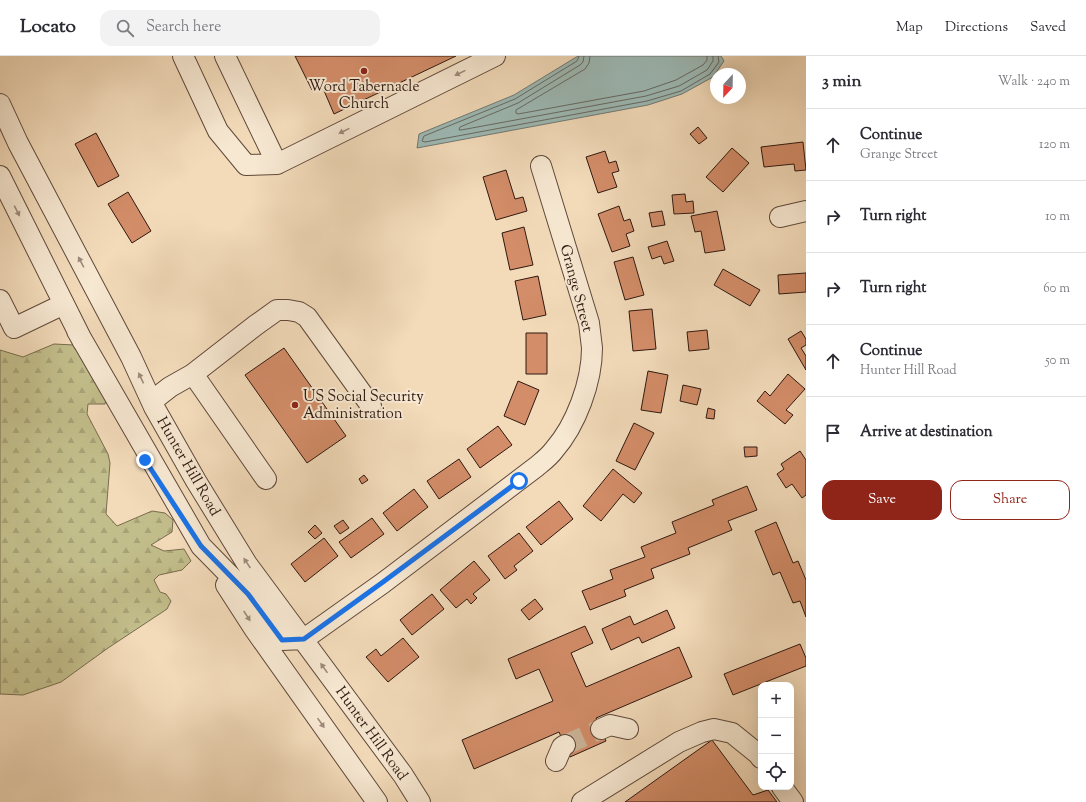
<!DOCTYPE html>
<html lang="en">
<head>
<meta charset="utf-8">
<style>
	:root { --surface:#fff; --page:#f2f2f3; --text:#2b2b33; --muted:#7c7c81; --line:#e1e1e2; --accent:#8f2418 }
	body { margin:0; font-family:"Sorts Mill Goudy",serif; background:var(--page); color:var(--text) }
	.controls { position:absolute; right:12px; bottom:12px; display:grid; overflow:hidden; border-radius:8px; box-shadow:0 4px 16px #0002 }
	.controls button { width:36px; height:36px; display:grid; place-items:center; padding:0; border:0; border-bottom:1px solid var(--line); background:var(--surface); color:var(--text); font:20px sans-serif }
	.compass { position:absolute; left:710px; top:12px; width:36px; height:36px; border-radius:50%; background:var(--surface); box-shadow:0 4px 16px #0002; rotate:202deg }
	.stop { position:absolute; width:12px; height:12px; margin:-9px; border:3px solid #1a73e8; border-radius:50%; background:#fff }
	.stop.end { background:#1a73e8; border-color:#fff; box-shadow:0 1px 4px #0008 }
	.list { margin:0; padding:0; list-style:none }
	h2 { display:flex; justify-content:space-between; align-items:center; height:52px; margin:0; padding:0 16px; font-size:17px }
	h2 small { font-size:13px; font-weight:400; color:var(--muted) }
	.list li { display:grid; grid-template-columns:26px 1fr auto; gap:12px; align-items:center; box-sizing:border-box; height:72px; padding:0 16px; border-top:1px solid var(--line) }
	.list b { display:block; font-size:15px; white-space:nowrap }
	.list p { margin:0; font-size:13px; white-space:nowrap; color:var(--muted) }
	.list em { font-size:13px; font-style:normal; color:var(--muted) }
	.actions { display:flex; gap:8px; padding:12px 16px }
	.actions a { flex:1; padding:9px 0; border:1px solid var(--accent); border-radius:12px; text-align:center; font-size:14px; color:var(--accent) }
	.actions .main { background:var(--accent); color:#fff }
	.icon { flex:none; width:22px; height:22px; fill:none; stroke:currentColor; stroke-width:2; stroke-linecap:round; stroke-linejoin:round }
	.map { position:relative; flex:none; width:806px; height:746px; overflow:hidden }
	header { display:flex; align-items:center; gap:24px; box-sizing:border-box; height:56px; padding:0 20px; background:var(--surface); border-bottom:1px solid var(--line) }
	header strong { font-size:19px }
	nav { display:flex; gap:22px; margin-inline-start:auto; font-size:14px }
	.search { width:280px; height:36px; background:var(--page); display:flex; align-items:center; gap:10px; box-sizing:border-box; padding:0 14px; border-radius:12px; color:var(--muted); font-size:15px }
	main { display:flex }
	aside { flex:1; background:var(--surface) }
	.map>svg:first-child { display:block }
	.forest { fill:url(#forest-firs); stroke:#786b4e }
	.water { fill:#9dbab6; stroke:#717974 }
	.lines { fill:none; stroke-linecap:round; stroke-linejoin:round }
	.shore { stroke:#666963; stroke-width:1 }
	.building { fill:#d38d69; stroke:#2e1810 }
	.minor-tunnel { stroke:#ccb498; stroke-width:20; stroke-dasharray:20 10; stroke-linecap:butt }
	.minor-casing { stroke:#5f493a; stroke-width:22 }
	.minor { stroke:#f7e8d2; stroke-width:20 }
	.oneway { fill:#9d8a7b }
	.route { stroke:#1a73e8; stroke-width:5 }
	.poi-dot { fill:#8f2418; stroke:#f7e8d2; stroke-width:1.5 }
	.labels { text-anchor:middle; stroke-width:4; stroke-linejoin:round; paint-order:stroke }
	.poi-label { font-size:15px; fill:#2e1810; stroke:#f7e8d2 }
	.street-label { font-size:15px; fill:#2e1810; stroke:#f7e8d2 }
</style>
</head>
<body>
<header>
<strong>Locato</strong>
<div class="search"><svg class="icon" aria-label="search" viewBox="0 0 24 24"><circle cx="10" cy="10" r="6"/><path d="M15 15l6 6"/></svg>Search here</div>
<nav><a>Map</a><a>Directions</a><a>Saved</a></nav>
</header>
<main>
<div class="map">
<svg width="806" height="746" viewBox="0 0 806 746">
	<defs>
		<pattern id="forest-firs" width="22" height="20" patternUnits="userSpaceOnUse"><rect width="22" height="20" fill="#c2be8b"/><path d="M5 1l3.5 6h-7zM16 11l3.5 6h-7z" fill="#a7a377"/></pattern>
	</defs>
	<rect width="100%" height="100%" fill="#f3dbba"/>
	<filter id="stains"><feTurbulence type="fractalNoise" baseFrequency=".005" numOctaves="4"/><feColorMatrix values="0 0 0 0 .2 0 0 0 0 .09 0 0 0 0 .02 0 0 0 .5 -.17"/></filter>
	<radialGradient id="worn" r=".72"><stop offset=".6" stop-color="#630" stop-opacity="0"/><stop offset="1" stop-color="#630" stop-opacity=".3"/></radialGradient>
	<path class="forest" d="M54,288L74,289L108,336L105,348H88L87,358L108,398L110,407L106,458L117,470L152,455L165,457L173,464L172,476L151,489L164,495L184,493L191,505L182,514L159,519L154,524L160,536L166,538L171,545L167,553L108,592L61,626L23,639L0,638V294L23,301Z"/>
	<path class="water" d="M578,0H721L724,5L713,21L682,38L648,49L417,92L419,78L514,39Z"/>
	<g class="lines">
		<path class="shore" d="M579,0L577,5L515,43L424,80L422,85L425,86L647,45L681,35L710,18L719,6L718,0
			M584,0L583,6L580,9L518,47L460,71L459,74H461L646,40L679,30L707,14L713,5V0
			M590,0L589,7L585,13L516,54V57L518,58L644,35L676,24L703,9L707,4V0"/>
	</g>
	<path class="building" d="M295,0H456L334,58L322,30L312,34Z
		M698,71L707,82L699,88L690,78Z
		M96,77L119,120L98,131L75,88Z
		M803,86L806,114L795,115L794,108L764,111L761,91Z
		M732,92L749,107L723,136L706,121Z
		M605,95L609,107L616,105L619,115L612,117L617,131L598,137L586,101Z
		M506,114L515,143L523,141L527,155L496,164L483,121Z
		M128,136L151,175L132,187L108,148Z
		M685,138L686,146L693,145L694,157L674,158L672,139Z
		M619,150L624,165L630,163L634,175L626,178L630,190L612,196L598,158Z
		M662,155L665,169L652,171L649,157Z
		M717,155L725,194L705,197L701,175L695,176L691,160Z
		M524,171L533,209L510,214L502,177Z
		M667,185L674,205L664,208L661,200L652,203L648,191Z
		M633,201L644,239L625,244L614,206Z
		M723,213L760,234L750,250L714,229Z
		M806,217V236L779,238L778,219Z
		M538,220L546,259L523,264L515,225Z
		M652,253L656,293L633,295L629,255Z
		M707,274L709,293L689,295L687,276Z
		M801,275L806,283V289L801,292L806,300V314L788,283Z
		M526,277H547V318H526Z
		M284,292L346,380L307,407L245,319Z
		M648,315L668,319L661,357L641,354Z
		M788,318L805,333L786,354L793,359L785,368L757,345L765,335L770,340Z
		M518,325L539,334L525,369L504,360Z
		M683,329L701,333L697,349L680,345Z
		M708,352L715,354L714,363L706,362Z
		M634,367L654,377L635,414L616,405Z
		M498,370L512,389L480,412L467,393Z
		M744,391H757V400L745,401Z
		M800,395L806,404V439L802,442L792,428L786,432L777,418L784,413L781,408Z
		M459,403L471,421L439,443L427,425Z
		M613,413L642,437L634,447L623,438L601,465L583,450Z
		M364,419L368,424L362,428L359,423Z
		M747,430L757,454L728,465L732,474L688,492L690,498L651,513L654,522L624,534L626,540L590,554L582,535L613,523L610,514L645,501L641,491L676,477L672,466L714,449L712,444Z
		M414,433L428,451L397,475L383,457Z
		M559,445L573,463L541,489L526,471Z
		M372,462L384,478L351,502L339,486Z
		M343,464L349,472L340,478L334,470Z
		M776,466L793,507L798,505L806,524V561L800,545L793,547L780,516L773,519L755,475Z
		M315,469L322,477L315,483L308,476Z
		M519,477L533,495L514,510L517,514L505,523L488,500Z
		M324,482L338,500L305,526L291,508Z
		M474,505L490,524L473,538L477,542L471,548L467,543L456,552L440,534Z
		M432,538L444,553L412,579L400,564Z
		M535,543L543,553L529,564L521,554Z
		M667,554L675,572L642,587L639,581L611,594L602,573L630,560L634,569Z
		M585,570L593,587L571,597L586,631L679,591L692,621L596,662L606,685L570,701L559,676L474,713L462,684L553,645L539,613L516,623L508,603Z
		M403,582L419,601L388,626L366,601L376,593L381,600Z
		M800,588L806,602V610L733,639L724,618Z
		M712,684L753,739L768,734L777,746H625Z"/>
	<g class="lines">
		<path class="minor-tunnel" d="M565,689L601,673"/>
		<defs>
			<path id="minor" d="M183,0L218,75L246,109L277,108L495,0
				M225,0L277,108
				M0,48L18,87L131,301L154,351L196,425L247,508L403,719L420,746
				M0,120L83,286
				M780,161L806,155
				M0,244L14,272L64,248
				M77,275L201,490L248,538L282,584L304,583L383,527L536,411C542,406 549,401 554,394C576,369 592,326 592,292C591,284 590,275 589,267L541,110
				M193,318L266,423
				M152,345L170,331L193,318L256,269L277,254H288L299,256L307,261L371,350
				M226,529L255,574L377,746
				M601,673L610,669L628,673
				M556,705L562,691L565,689
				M782,731L793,746
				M582,746L679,686L702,676L714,673L732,677L758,698L761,702"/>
		</defs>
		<use href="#minor" class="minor-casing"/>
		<use href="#minor" class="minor"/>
	</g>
	<defs><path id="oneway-solid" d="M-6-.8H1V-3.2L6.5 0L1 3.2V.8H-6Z"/></defs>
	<g class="oneway">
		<use href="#oneway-solid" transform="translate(460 17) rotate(154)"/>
		<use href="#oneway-solid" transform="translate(344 75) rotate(154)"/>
		<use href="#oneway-solid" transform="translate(17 155) rotate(63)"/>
		<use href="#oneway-solid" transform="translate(81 206) rotate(-118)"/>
		<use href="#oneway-solid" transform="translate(141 322) rotate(-115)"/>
		<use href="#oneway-solid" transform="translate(247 507) rotate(-124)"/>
		<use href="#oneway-solid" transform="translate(247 560) rotate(57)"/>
		<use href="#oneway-solid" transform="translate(324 612) rotate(-126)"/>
		<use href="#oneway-solid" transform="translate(321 667) rotate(55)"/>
	</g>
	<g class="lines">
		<path class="route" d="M145,404L201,490L248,538L282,584L304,583L383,526L519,425"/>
	</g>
	<g class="poi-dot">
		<circle cx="364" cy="15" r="4"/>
		<circle cx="295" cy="349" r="4"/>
	</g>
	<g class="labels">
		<g class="poi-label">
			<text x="364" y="35">Word Tabernacle<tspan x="364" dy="17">Church</tspan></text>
			<text x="303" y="345" text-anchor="start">US Social Security<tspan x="303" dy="17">Administration</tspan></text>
		</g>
		<g class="street-label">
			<text transform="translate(577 232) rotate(75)" y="5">Grange Street</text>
			<text transform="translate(189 410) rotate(60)" y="5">Hunter Hill Road</text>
			<text transform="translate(372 677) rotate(54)" y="5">Hunter Hill Road</text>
		</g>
	</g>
	<rect width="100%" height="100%" filter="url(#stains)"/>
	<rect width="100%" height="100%" fill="url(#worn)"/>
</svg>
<div class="controls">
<button>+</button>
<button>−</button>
<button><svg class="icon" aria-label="locate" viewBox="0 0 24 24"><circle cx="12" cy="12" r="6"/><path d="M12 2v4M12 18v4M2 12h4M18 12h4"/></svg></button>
</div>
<svg class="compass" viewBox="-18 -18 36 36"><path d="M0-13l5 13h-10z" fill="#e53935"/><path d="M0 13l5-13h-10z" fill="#7c7c81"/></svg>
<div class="stop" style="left:519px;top:425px"></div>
<div class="stop end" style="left:145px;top:404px"></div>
</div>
<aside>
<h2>3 min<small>Walk · 240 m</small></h2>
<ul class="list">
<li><svg class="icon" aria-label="ahead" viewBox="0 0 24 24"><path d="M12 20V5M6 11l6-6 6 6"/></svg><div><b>Continue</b><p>Grange Street</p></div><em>120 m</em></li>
<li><svg class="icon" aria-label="right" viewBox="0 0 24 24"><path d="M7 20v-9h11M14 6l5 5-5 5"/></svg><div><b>Turn right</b></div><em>10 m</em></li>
<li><svg class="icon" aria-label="right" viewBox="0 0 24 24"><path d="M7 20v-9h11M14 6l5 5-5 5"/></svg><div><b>Turn right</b></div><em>60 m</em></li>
<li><svg class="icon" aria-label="ahead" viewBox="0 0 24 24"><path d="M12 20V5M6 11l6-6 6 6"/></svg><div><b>Continue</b><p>Hunter Hill Road</p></div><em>50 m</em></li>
<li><svg class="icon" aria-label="arrive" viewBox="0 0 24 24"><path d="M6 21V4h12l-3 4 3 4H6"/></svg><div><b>Arrive at destination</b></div></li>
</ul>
<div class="actions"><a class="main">Save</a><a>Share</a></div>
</aside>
</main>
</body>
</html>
